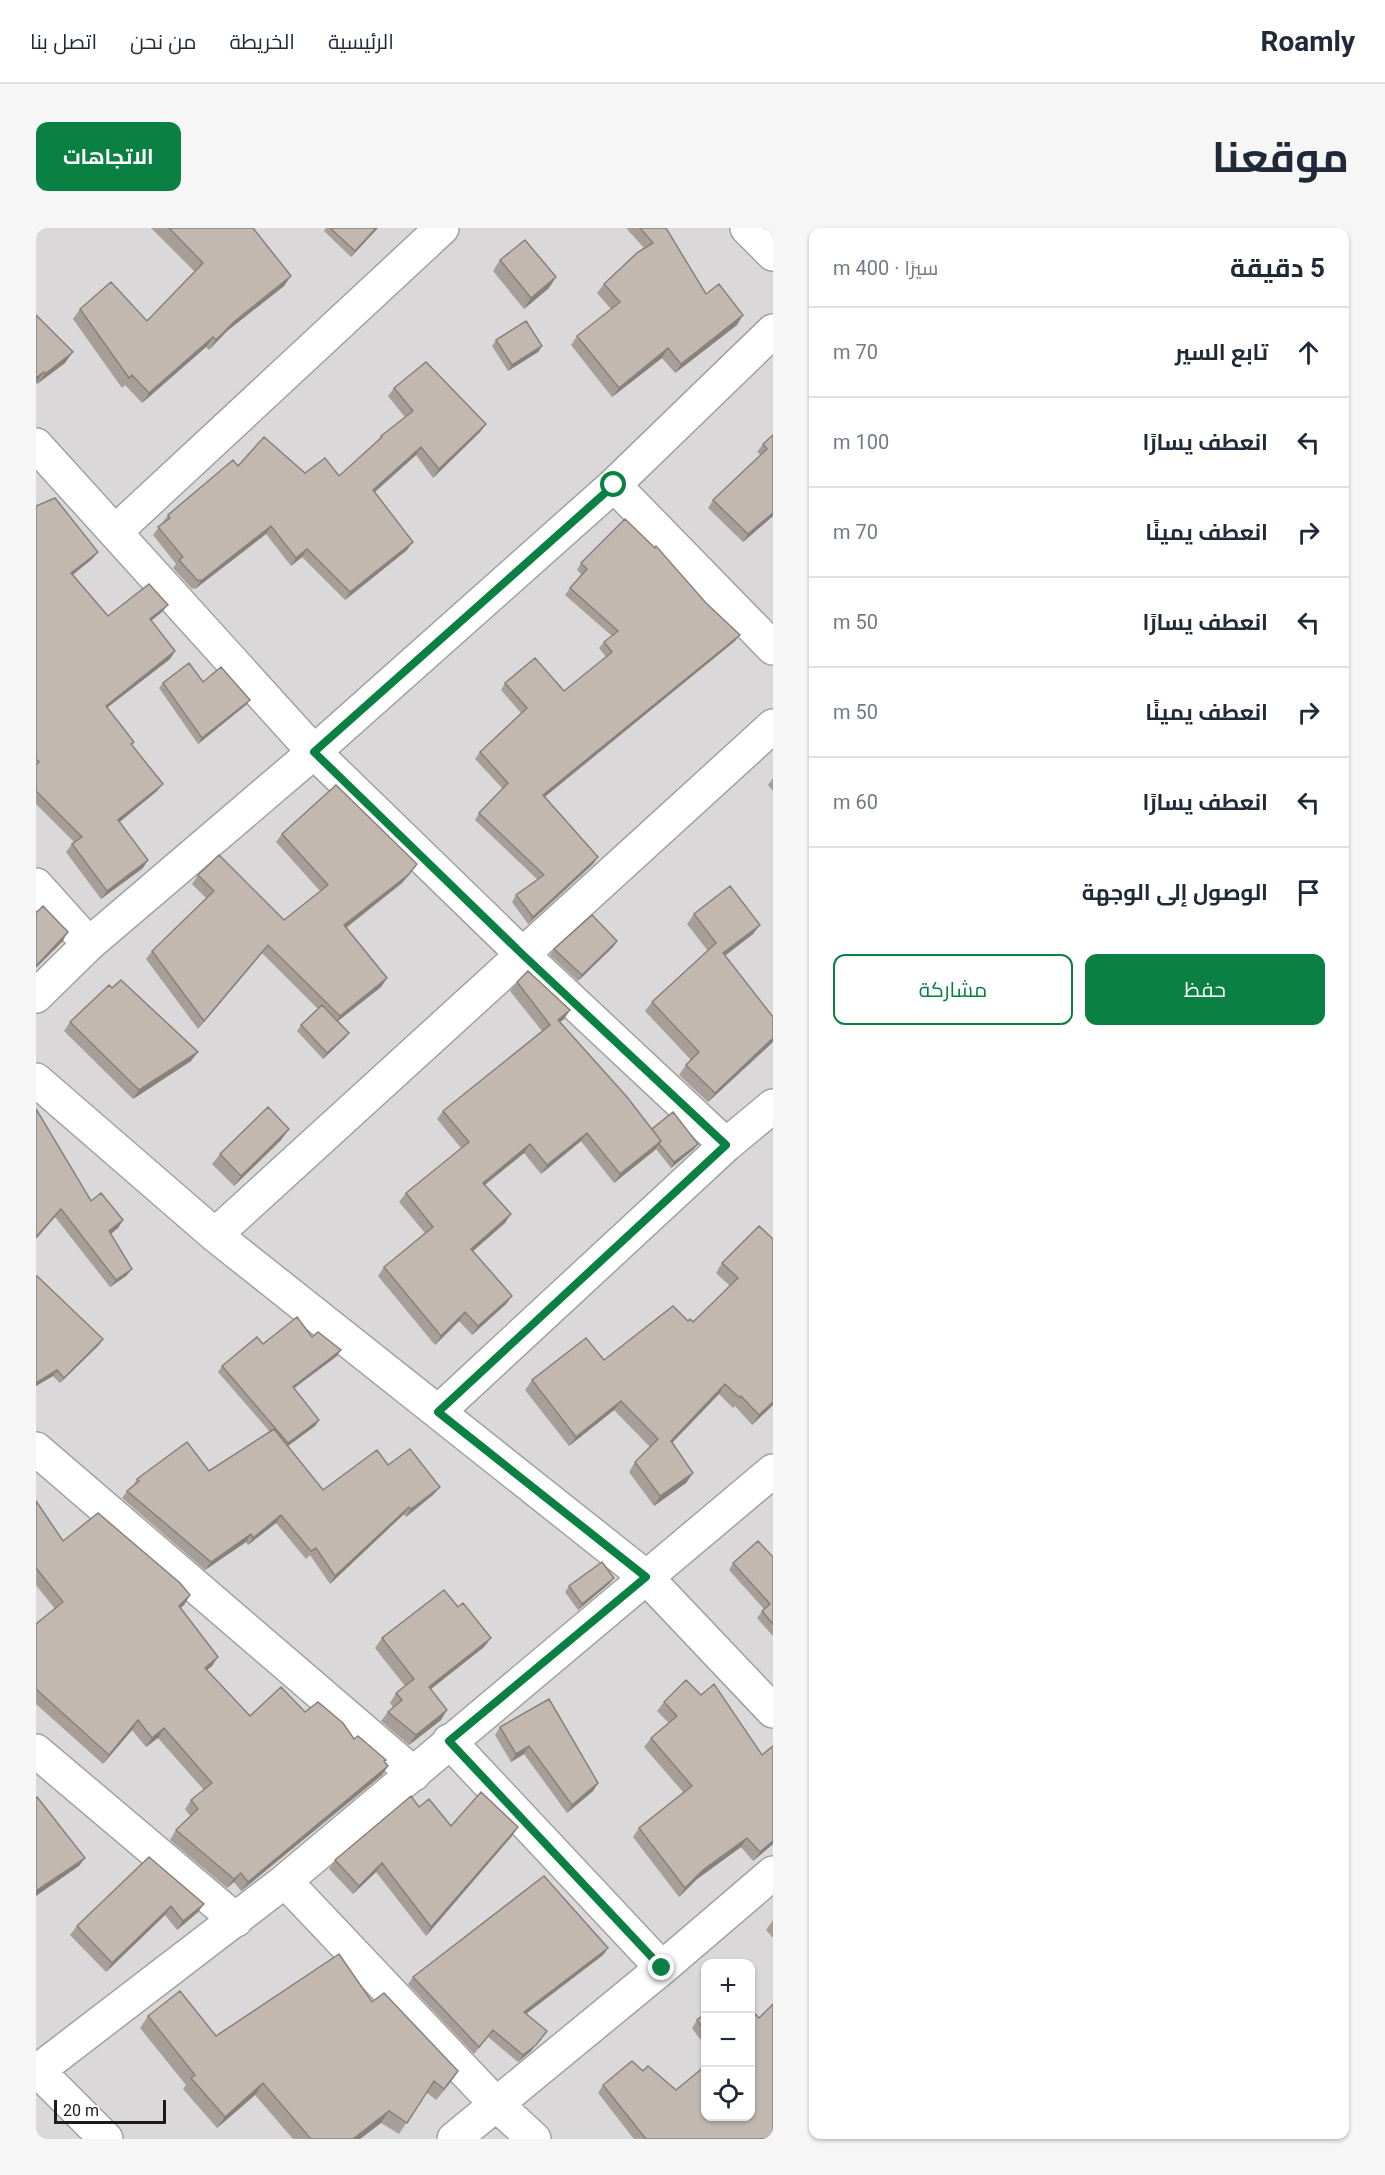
<!DOCTYPE html>
<html lang="ar">
<head>
<meta charset="utf-8">
<style>
	:root { --surface:#fff; --page:#f6f6f7; --text:#1f2937; --muted:#747a83; --line:#e0e1e3; --accent:#0b8043 }
	body { margin:0; font-family:Roboto,Cairo,sans-serif; background:var(--page); color:var(--text); direction:rtl }
	.controls { position:absolute; right:18px; bottom:18px; display:grid; overflow:hidden; border-radius:12px; box-shadow:0 2px 4px #0004 }
	.controls button { width:54px; height:54px; display:grid; place-items:center; padding:0; border:0; border-bottom:2px solid var(--line); background:var(--surface); color:var(--text); font:30px sans-serif }
	.scale { position:absolute; left:18px; bottom:15px; width:112px; box-sizing:border-box; padding-left:6px; border:3px solid #1b1b1b; border-top:0; font-size:16px; line-height:21px; white-space:nowrap; color:#1b1b1b; -webkit-text-stroke:4px #fff; paint-order:stroke }
	.stop { position:absolute; width:18px; height:18px; margin:-14px; border:4px solid #0b8043; border-radius:50%; background:#fff }
	.stop.end { background:#0b8043; border-color:#fff; box-shadow:0 2px 6px #0008 }
	.list { margin:0; padding:0; list-style:none }
	h2 { display:flex; justify-content:space-between; align-items:center; height:78px; margin:0; padding:0 24px; font-size:26px }
	h2 small { font-size:20px; font-weight:400; color:var(--muted) }
	.list li { display:grid; grid-template-columns:39px 1fr auto; gap:18px; align-items:center; box-sizing:border-box; height:90px; padding:0 24px; border-top:2px solid var(--line) }
	.list b { display:block; font-size:22px; white-space:nowrap }
	.list em { font-size:20px; font-style:normal; color:var(--muted) }
	.actions { display:flex; gap:12px; padding:18px 24px }
	.actions a { flex:1; padding:14px 0; border:2px solid var(--accent); border-radius:12px; text-align:center; font-size:21px; color:var(--accent) }
	.actions .main { background:var(--accent); color:#fff }
	.icon { flex:none; width:33px; height:33px; fill:none; stroke:currentColor; stroke-width:2; stroke-linecap:round; stroke-linejoin:round }
	.map { position:relative; flex:none; width:737px; height:1911px; overflow:hidden; direction:ltr; border-radius:12px }
	header { display:flex; align-items:center; gap:36px; box-sizing:border-box; height:84px; padding:0 30px; background:var(--surface); border-bottom:2px solid var(--line) }
	header strong { font-size:28px }
	nav { display:flex; gap:33px; margin-inline-start:auto; font-size:21px }
	.intro { display:flex; align-items:center; justify-content:space-between; box-sizing:border-box; height:144px; padding:0 36px }
	h1 { margin:0; font-size:42px }
	.button { padding:15px 27px; border-radius:12px; background:var(--accent); color:#fff; font-size:21px; font-weight:700 }
	main { display:flex; gap:36px; padding:0 36px }
	aside { flex:1; background:var(--surface); border-radius:12px; box-shadow:0 2px 4px #0004 }
	.map>svg:first-child { display:block }
	.residential { fill:#dad8d8; fill-rule:evenodd }
	.lines { fill:none; stroke-linecap:round; stroke-linejoin:round }
	.street-casing { stroke:#a2a2a2; stroke-width:36 }
	.street { stroke:#fff; stroke-width:33 }
	.wall { fill:#a79e97 }
	.shaded-wall { fill:#88817b }
	.building { fill:#c2b8b0; stroke:#88817b; stroke-width:1.5 }
	.route { stroke:#0b8043; stroke-width:8 }
</style>
</head>
<body>
<header>
<strong>Roamly</strong>
<nav><a>الرئيسية</a><a>الخريطة</a><a>من نحن</a><a>اتصل بنا</a></nav>
</header>
<div class="intro"><h1>موقعنا</h1><a class="button">الاتجاهات</a></div>
<main>
<aside>
<h2>5 دقيقة<small>سيرًا · 400 m</small></h2>
<ul class="list">
<li><svg class="icon" aria-label="ahead" viewBox="0 0 24 24"><path d="M12 20V5M6 11l6-6 6 6"/></svg><div><b>تابع السير</b></div><em>70 m</em></li>
<li><svg class="icon" aria-label="left" viewBox="0 0 24 24"><path d="M17 20v-9H6M10 6l-5 5 5 5"/></svg><div><b>انعطف يسارًا</b></div><em>100 m</em></li>
<li><svg class="icon" aria-label="right" viewBox="0 0 24 24"><path d="M7 20v-9h11M14 6l5 5-5 5"/></svg><div><b>انعطف يمينًا</b></div><em>70 m</em></li>
<li><svg class="icon" aria-label="left" viewBox="0 0 24 24"><path d="M17 20v-9H6M10 6l-5 5 5 5"/></svg><div><b>انعطف يسارًا</b></div><em>50 m</em></li>
<li><svg class="icon" aria-label="right" viewBox="0 0 24 24"><path d="M7 20v-9h11M14 6l5 5-5 5"/></svg><div><b>انعطف يمينًا</b></div><em>50 m</em></li>
<li><svg class="icon" aria-label="left" viewBox="0 0 24 24"><path d="M17 20v-9H6M10 6l-5 5 5 5"/></svg><div><b>انعطف يسارًا</b></div><em>60 m</em></li>
<li><svg class="icon" aria-label="arrive" viewBox="0 0 24 24"><path d="M6 21V4h12l-3 4 3 4H6"/></svg><div><b>الوصول إلى الوجهة</b></div></li>
</ul>
<div class="actions"><a class="main">حفظ</a><a>مشاركة</a></div>
</aside>
<div class="map">
<svg width="737" height="1911" viewBox="0 0 737 1911">
	<rect width="100%" height="100%" fill="#eee9e0"/>
	<path class="residential" d="M0,0H737V1911H0ZM670,1736H714V1888H670Z"/>
	<g class="lines">
		<defs>
			<path id="street" d="M711,0L737,26
				M0,217L278,524L486,726L690,917
				M578,257L737,420
				M79,304L406,0
				M0,657L53,716
				M0,768L53,716L278,524L578,257L737,103
				M0,852L179,1007L610,1349L737,1483
				M179,1007L737,498
				M402,1184L690,917L737,878
				M0,1221L378,1546
				M413,1513L626,1740
				M0,1523L200,1692
				M249,1653L460,1876L498,1911
				M0,1841L70,1911
				M0,1844L249,1653L737,1243
				M418,1911L626,1740L737,1645"/>
		</defs>
		<use href="#street" class="street-casing"/>
		<use href="#street" class="street"/>
	</g>
	<path class="wall" d="M115,0H217L248,58L191,103L173,122L170,119L106,175L89,157L86,160L37,91L44,81L111,93L159,44Z
		M290,0H342L315,29L288,3Z
		M590,0H630L670,66L701,97L639,145L626,130L576,169L535,117L541,108L575,81L561,65L568,56L608,20Z
		M464,32L520,49L513,60L488,81L457,43Z
		M0,87L29,135L1,156L0,155Z
		M460,112L506,118L502,124L472,143L456,118Z
		M358,160L450,196L444,204L397,250L380,227L339,264L371,322L309,372L266,329L255,338L230,306L159,361L158,360L156,361L137,340L140,336L117,307L132,287L202,238L303,248L340,215L345,208L369,189L352,168Z
		M737,207V288L707,314L672,280L677,272L725,227L721,224L727,216Z
		M0,278L62,324L56,331L37,347L72,388L126,384L115,393L139,423L134,431L71,480L98,514L96,517L121,563L84,594L107,640L65,671L30,624L36,616L38,614L0,576Z
		M545,335L699,413L509,569L557,636L492,696L476,674L480,667L502,652L439,592L443,585L467,561L439,531L444,524L485,485L465,462L469,455L528,463L570,429L563,420L568,414L576,408L529,367L534,360L546,347L541,342Z
		M127,455L214,472L210,477L162,516L123,460Z
		M737,550V563L732,557Z
		M246,606L375,645L366,655L310,700L351,750L345,759L302,793L313,805L309,810L287,831L261,803L265,797L282,781L226,725L162,801L110,731L116,723L170,670L156,656L162,647L248,692L284,663L240,614Z
		M658,686L717,706L689,727L737,789V814L672,874L643,847L650,837L655,832L609,783L616,774L672,723L651,696Z
		M581,713L577,719L542,753L514,727L518,721Z
		M481,754L534,782L528,791L524,794L616,901L658,921L635,940L620,921L578,955L545,913L505,946L488,925L449,957L469,995L437,1023L476,1068L470,1076L436,1107L423,1093L399,1117L342,1048L348,1039L389,1005L363,974L370,965L425,920L401,891L407,883L506,803L474,763Z
		M34,794L155,833L97,871L28,803Z
		M0,881L55,973L87,992L82,1000L75,1006L96,1041L90,1048L74,1059L19,989Z
		M253,901L245,912L198,958L176,936L184,926Z
		M723,998L737,1177L716,1197L699,1178L697,1180L683,1166L636,1215L657,1245L650,1255L618,1278L593,1244L599,1234L614,1219L578,1182L533,1218L489,1162L496,1152L568,1132L652,1093L657,1094L694,1058L680,1045L686,1035Z
		M0,1049L67,1111L63,1117L24,1155L17,1148L0,1158Z
		M276,1109L301,1128L258,1160L283,1192L279,1198L251,1218L287,1262L352,1237L398,1266L370,1289L368,1286L294,1356L274,1327L270,1331L240,1295L212,1317L210,1314L169,1342L86,1270L91,1263L97,1258L101,1251L173,1243L234,1204L182,1144L186,1138L227,1116Z
		M0,1273L27,1313L154,1367L148,1377L144,1380L176,1438L171,1442L214,1488L269,1484L318,1511L350,1532L348,1534L352,1538L346,1547L205,1663L198,1654L191,1660L134,1612L140,1602L155,1589L149,1581L155,1572L168,1562L122,1510L110,1519L96,1502L67,1536L0,1476V1396L19,1381L0,1357Z
		M737,1329V1408L721,1390L728,1381L693,1342L697,1335Z
		M574,1355L542,1382L529,1364L533,1358Z
		M422,1379L455,1410L448,1419L395,1461L405,1492L373,1517L345,1493L352,1484L357,1479L354,1475L360,1465L369,1458L339,1420L346,1410Z
		M628,1474L726,1527L737,1518V1616L717,1633L705,1619L661,1651L643,1669L597,1609L603,1600L647,1564L608,1519L615,1510L633,1495L621,1483Z
		M464,1499L562,1555L557,1563L531,1585L488,1526L475,1534L459,1507Z
		M383,1579L415,1598L476,1608L390,1708L340,1644L317,1666L293,1641L299,1632Z
		M113,1629L168,1676L162,1684L141,1702L129,1687L70,1744L34,1707L41,1698Z
		M737,1692V1710L730,1702Z
		M572,1720L567,1727L490,1786L511,1803L495,1823L482,1834L452,1809L438,1826L372,1756L377,1749Z
		M336,1774L422,1843L400,1872L390,1864L363,1906L345,1895L324,1911H257L219,1867L181,1900L147,1861L150,1857L104,1800L112,1788L180,1808Z
		M669,1786V1818L656,1800L661,1792Z
		M567,1857L640,1862L737,1911H598L562,1865Z"/>
	<path class="shaded-wall" d="M340,0H342L315,29L319,23Z
		M255,48L248,58L191,103L173,122L180,112L199,93Z
		M520,49L513,60L488,81L495,70Z
		M707,87L701,97L639,145L645,136Z
		M177,109L170,119L106,175L113,165Z
		M506,118L502,124L472,143L476,137Z
		M632,120L626,130L576,169L583,160Z
		M37,124L29,135L1,156L9,146Z
		M8,144L0,155V150Z
		M450,196L444,204L397,250L403,241Z
		M385,219L380,227L332,270L337,262Z
		M737,285V288L707,314L712,306Z
		M235,298L230,306L159,361L165,353Z
		M377,314L371,322L309,372L314,364Z
		M271,321L266,329L255,338L260,330Z
		M62,324L56,331L30,352L35,345Z
		M132,377L126,384L108,398L114,391Z
		M704,407L699,413L502,574L507,567Z
		M139,423L134,431L64,485L70,478Z
		M214,472L210,477L162,516L166,510Z
		M127,556L121,563L77,599L82,592Z
		M562,629L557,636L492,696L497,689Z
		M112,632L107,640L65,671L71,663Z
		M381,636L366,655L302,706L308,697Z
		M724,697L717,706L681,734L687,725Z
		M32,704L26,714L0,740V738Z
		M581,713L577,719L542,753L546,747Z
		M232,717L226,725L162,801L168,793Z
		M351,750L345,759L298,796L304,788Z
		M534,782L528,791L516,800L522,792Z
		M313,805L309,810L287,831L291,825Z
		M737,810V814L672,874L679,865Z
		M162,824L155,833L97,871L103,862Z
		M253,901L245,912L198,958L205,948Z
		M551,905L545,913L505,946L511,937Z
		M625,913L619,922L578,955L584,946Z
		M494,916L488,925L441,963L447,955Z
		M662,916L658,921L635,940L638,934Z
		M25,981L19,989L0,1011V1009Z
		M475,986L469,995L429,1030L435,1021Z
		M87,992L82,1000L68,1011L73,1003Z
		M96,1041L90,1048L74,1059L80,1052Z
		M476,1068L470,1076L436,1107L442,1098Z
		M429,1084L423,1093L399,1117L405,1108Z
		M67,1111L63,1117L24,1155L28,1150Z
		M305,1122L301,1128L253,1164L257,1159Z
		M21,1142L17,1148L0,1158V1155Z
		M689,1156L683,1166L628,1223L635,1213Z
		M585,1173L578,1182L533,1218L540,1209Z
		M737,1174V1177L716,1197L723,1187Z
		M283,1192L279,1198L248,1221L252,1215Z
		M657,1245L650,1255L618,1278L624,1268Z
		M404,1259L398,1266L370,1289L375,1281Z
		M373,1279L368,1286L294,1356L299,1348Z
		M245,1287L240,1295L212,1317L217,1310Z
		M215,1306L210,1314L169,1342L175,1334Z
		M578,1350L574,1355L542,1382L546,1376Z
		M154,1367L148,1377L136,1387L143,1378Z
		M455,1410L448,1419L386,1468L393,1459Z
		M182,1429L176,1438L162,1449L169,1440Z
		M411,1482L405,1492L373,1517L380,1507Z
		M102,1492L96,1502L67,1536L73,1527Z
		M128,1500L122,1510L110,1519L116,1510Z
		M493,1518L488,1526L475,1534L480,1526Z
		M352,1538L346,1547L205,1663L212,1654Z
		M562,1555L557,1563L531,1585L536,1577Z
		M482,1599L476,1608L390,1708L395,1699Z
		M711,1610L705,1619L661,1651L643,1669L649,1660L667,1642Z
		M737,1613V1616L717,1633L724,1624Z
		M49,1630L43,1638L0,1668V1663Z
		M346,1635L340,1644L317,1666L323,1658Z
		M205,1645L198,1654L191,1660L198,1651Z
		M168,1676L162,1684L141,1702L147,1693Z
		M135,1678L129,1687L70,1744L76,1735Z
		M572,1720L567,1727L483,1791L488,1784Z
		M511,1803L495,1823L482,1834L487,1827Z
		M422,1843L414,1855L400,1872L408,1861Z
		M227,1855L219,1867L181,1900L189,1889Z
		M353,1883L345,1895L324,1911H317Z"/>
	<path class="building" d="M133,0H217L255,48L199,93L180,112L177,109L113,165L96,147L93,150L44,81L75,54L111,93L167,35Z
		M294,0H340L319,23Z
		M604,0H630L670,66L683,56L707,87L645,136L632,120L583,160L541,108L584,74L568,56L602,24L617,15Z
		M489,12L520,49L495,70L464,32Z
		M0,87L37,124L9,146L8,144L0,150Z
		M490,93L506,118L476,137L460,112Z
		M390,134L450,196L403,241L385,219L337,262L377,314L314,364L271,321L260,330L235,298L165,353L164,352L162,353L143,332L147,329L122,299L134,290L132,287L197,232L202,238L228,209L269,245L289,230L303,248L346,209L345,208L377,183L358,160Z
		M737,207V285L712,306L677,272L731,221L727,216Z
		M19,270L62,324L35,345L72,388L113,356L132,377L114,391L139,423L70,478L98,514L95,516L127,556L82,592L112,632L71,663L36,616L46,609L0,563V537L3,534L0,531V278Z
		M589,291L619,320L620,318L670,375L704,407L507,567L562,629L497,689L480,667L508,647L443,585L472,555L444,524L491,480L469,455L499,430L528,463L576,424L568,414L582,403L534,360L551,341L545,335Z
		M153,435L167,454L185,439L214,472L166,510L127,455Z
		M300,557L381,636L372,647L308,697L351,750L304,788L232,717L168,793L116,723L178,663L162,647L183,627L248,692L292,657L246,606Z
		M694,658L724,697L687,725L737,789V810L679,865L650,837L663,824L616,774L680,715L658,686Z
		M7,678L32,704L0,738V685Z
		M556,687L581,713L546,747L518,721Z
		M492,743L534,782L522,792L591,869L625,913L584,946L551,905L511,937L494,916L447,955L475,986L435,1021L476,1068L442,1098L429,1084L405,1108L348,1039L397,999L370,965L433,914L407,883L514,797L481,754Z
		M85,752L162,824L103,862L34,794L73,757L76,760Z
		M286,777L313,805L291,825L265,797Z
		M232,879L253,901L205,948L184,926Z
		M0,881L55,973L65,965L87,992L73,1003L96,1041L80,1052L25,981L0,1009Z
		M637,884L662,916L638,934L623,916L625,913L616,901Z
		M723,998L737,1011V1174L723,1187L705,1168L704,1170L689,1156L635,1213L657,1245L624,1268L599,1234L622,1211L585,1173L540,1209L496,1152L550,1110L568,1132L637,1078L652,1093L654,1091L657,1094L702,1050L686,1035Z
		M1,1048L67,1111L28,1150L21,1142L0,1155V1049Z
		M261,1089L276,1109L282,1104L305,1122L257,1159L283,1192L252,1215L186,1138L221,1109L227,1116Z
		M238,1201L287,1262L341,1222L352,1237L374,1221L404,1259L375,1281L373,1279L299,1348L280,1320L275,1323L245,1287L217,1310L215,1306L175,1334L91,1263L103,1253L101,1251L151,1214L173,1243Z
		M0,1273L27,1313L62,1285L144,1355L154,1367L143,1378L182,1429L169,1440L214,1488L245,1459L269,1484L282,1474L307,1495L318,1511L322,1508L350,1532L348,1533L352,1538L212,1654L205,1645L198,1651L140,1602L162,1581L155,1572L176,1555L128,1500L116,1510L102,1492L73,1527L0,1461V1396L27,1374L0,1340Z
		M722,1313L737,1329V1396L726,1383L734,1376L697,1335Z
		M566,1334L578,1350L546,1376L533,1358Z
		M408,1362L422,1379L427,1375L455,1410L393,1459L411,1482L380,1507L352,1484L366,1472L360,1465L378,1451L346,1410Z
		M650,1452L665,1467L678,1456L726,1527L737,1518V1613L724,1624L711,1610L667,1642L649,1660L603,1600L656,1558L615,1510L641,1488L628,1474Z
		M513,1471L562,1555L536,1577L493,1518L480,1526L464,1499Z
		M445,1564L482,1599L395,1699L346,1635L323,1658L299,1632L375,1568L383,1579L393,1571L415,1598Z
		M1,1569L49,1630L0,1663V1570Z
		M113,1629L168,1676L147,1693L135,1678L76,1735L41,1698Z
		M508,1648L572,1720L488,1784L511,1803L500,1817L487,1827L457,1802L443,1819L377,1749Z
		M303,1726L336,1774L348,1765L422,1843L408,1861L398,1853L371,1895L353,1883L317,1911H275L227,1855L189,1889L155,1850L159,1847L112,1788L144,1763L180,1808Z
		M737,1776V1911H610L567,1857L596,1833L607,1843L612,1838L640,1862L669,1838V1888H714V1781L723,1790Z
		M669,1786V1803L661,1792Z"/>
	<g class="lines">
		<path class="route" d="M578,257L278,524L486,726L690,917L402,1184L610,1349L413,1513L626,1740"/>
	</g>
</svg>
<div class="controls">
<button>+</button>
<button>−</button>
<button><svg class="icon" aria-label="locate" viewBox="0 0 24 24"><circle cx="12" cy="12" r="6"/><path d="M12 2v4M12 18v4M2 12h4M18 12h4"/></svg></button>
</div>
<div class="scale">20 m</div>
<div class="stop" style="left:578px;top:257px"></div>
<div class="stop end" style="left:626px;top:1740px"></div>
</div>
</main>
</body>
</html>
